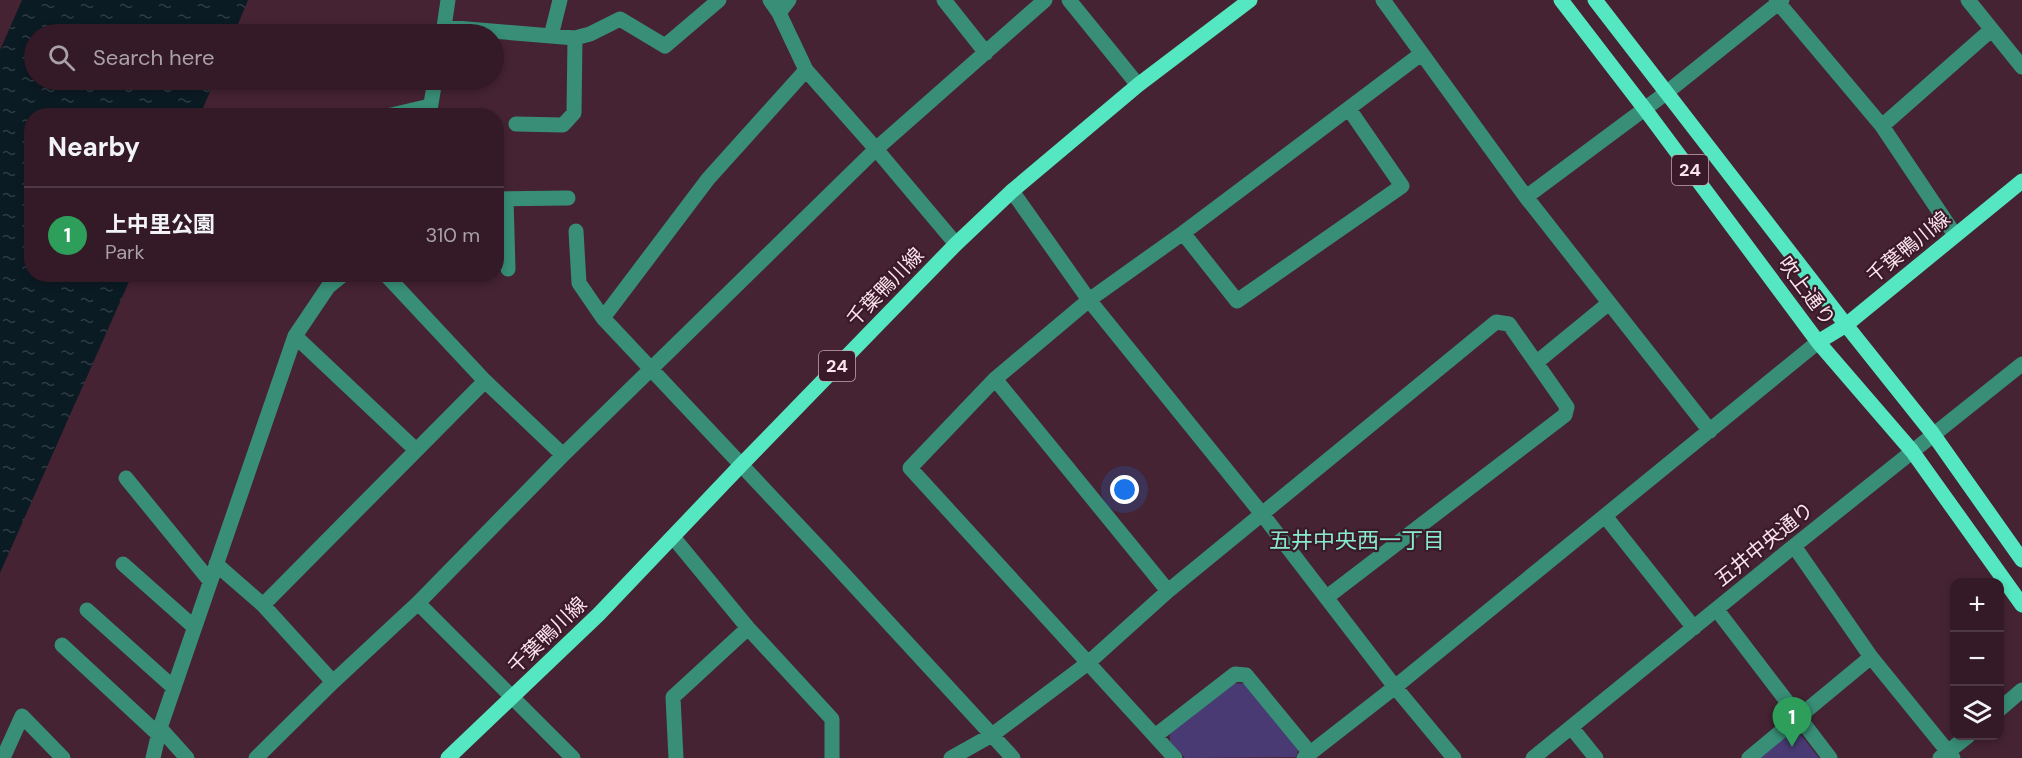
<!DOCTYPE html>
<html lang="en">
<head>
<meta charset="utf-8">
<style>
	:root { --surface:#341a26; --page:#3f2732; --text:#f1f3f6; --muted:#a9a1a7; --line:#4e3843; --accent:#d93025 }
	body { margin:0; font-family:"DM Sans","Noto Sans JP",sans-serif; background:var(--page); color:var(--text) }
	.controls { position:absolute; right:18px; bottom:18px; display:grid; overflow:hidden; border-radius:12px; box-shadow:0 3px 9px #0003 }
	.controls button { width:54px; height:54px; display:grid; place-items:center; padding:0; border:0; border-bottom:2px solid var(--line); background:var(--surface); color:var(--text); font:30px sans-serif }
	.you { position:absolute; left:1125px; top:490px; width:21px; height:21px; margin:-15px; border:4px solid #fff; border-radius:50%; background:#1a73e8; box-shadow:0 0 0 9px #1a73e833 }
	.badge { display:grid; place-items:center; width:39px; height:39px; border-radius:50%; background:var(--accent); color:#fff; font-size:20px; font-weight:700 }
	.pin { position:absolute; translate:-50% -50px; filter:drop-shadow(0 2px 3px #0008) }
	.pin::after { content:''; position:absolute; top:32px; width:21px; height:18px; background:inherit; clip-path:polygon(0 0,100% 0,50% 100%) }
	.list { margin:0; padding:0; list-style:none }
	h2 { display:flex; justify-content:space-between; align-items:center; height:78px; margin:0; padding:0 24px; font-size:26px }
	h2 small { font-size:20px; font-weight:400; color:var(--muted) }
	.list li { display:grid; grid-template-columns:39px 1fr auto; gap:18px; align-items:center; box-sizing:border-box; height:96px; padding:0 24px; border-top:2px solid var(--line) }
	.list b { display:block; font-size:22px; white-space:nowrap }
	.list p { margin:0; font-size:20px; white-space:nowrap; color:var(--muted) }
	.list em { font-size:20px; font-style:normal; color:var(--muted) }
	.icon { flex:none; width:33px; height:33px; fill:none; stroke:currentColor; stroke-width:2; stroke-linecap:round; stroke-linejoin:round }
	.map { position:relative; flex:none; width:2022px; height:758px; overflow:hidden }
	.search { position:absolute; background:var(--surface); box-shadow:0 3px 9px #0003; left:24px; top:24px; width:480px; height:66px; display:flex; align-items:center; gap:15px; box-sizing:border-box; padding:0 21px; border-radius:33px; color:var(--muted); font-size:22px }
	.panel { position:absolute; background:var(--surface); box-shadow:0 3px 9px #0003; left:24px; top:108px; width:480px; height:174px; border-radius:24px }
	.map>svg:first-child { display:block }
	.green { fill:#493a74 }
	.water { fill:url(#water-ripples) }
	.lines { fill:none; stroke-linecap:round; stroke-linejoin:round }
	.minor { stroke:#388e77; stroke-width:15 }
	.major { stroke:#54e7c1; stroke-width:15 }
	.labels { text-anchor:middle; stroke-width:4.5; stroke-linejoin:round; paint-order:stroke }
	.shield { fill:#3a1928; stroke:#c1a6b1; stroke-width:1.5 }
	.shield-label { font-size:18px; font-weight:bold; fill:#fbe3ec }
	.street-label { font-size:20px; fill:#fbe3ec; stroke:#3a1928 }
	.quarter-label { font-size:22px; fill:#89e9cc; stroke:#3a1928 }
</style>
</head>
<body>
<div class="map">
<svg width="2022" height="758" viewBox="0 0 2022 758">
	<defs>
		<pattern id="water-ripples" width="26" height="14" patternUnits="userSpaceOnUse" patternTransform="scale(1.5)"><rect width="26" height="14" fill="#0b1b24"/><path d="M2 4q2-2 4 0t4 0M15 11q2-2 4 0t4 0" fill="none" stroke="#2f3c44"/></pattern>
	</defs>
	<rect width="100%" height="100%" fill="#452332"/>
	<path class="green" d="M1233,683L1246,684L1298,750L1296,757L1185,758L1170,742V730Z
		M1790,733L1801,735L1819,758H1760Z"/>
	<path class="water" d="M22,0H248L234,34H34V80H215L200,115L32,116V274L132,275L0,573V50Z"/>
	<g class="lines">
		<path class="minor" d="M770,0L779,13L806,70L876,149L956,244
			M944,0L986,53
			M1069,0L1138,85
			M1383,0L1526,197L1710,431
			M1776,0L1882,126L1955,235
			M1968,0L2022,67
			M779,13L789,0
			M444,27L575,38L590,34L620,19L665,46L719,0
			M443,34L448,0
			M551,36L560,0
			M387,116L430,106
			M429,116L435,80
			M516,124L563,125L574,113L575,38
			M1882,126L1991,30
			M1012,191L1089,300L1262,514L1395,687L1454,758
			M1526,197L1666,93L1782,0
			M496,199L568,198
			M506,199L508,269
			M576,231L579,283L603,318L827,556L1013,758
			M1183,233L1237,301L1402,186L1349,109
			M385,274L485,381L563,455
			M603,318L708,179L806,70
			M295,336L416,450
			M1537,362L1609,303
			M995,379L1168,591
			M126,478L210,581
			M1605,516L1694,628
			M673,537L748,628L832,719V758
			M1794,546L1871,657L1953,758
			M123,564L194,627
			M216,564L263,605L333,682
			M418,603L573,758
			M263,605L485,381
			M87,610L174,688
			M1717,610L1830,758
			M62,645L159,735
			M2000,709L2022,690
			M1571,727L1596,758
			M160,728L187,758
			M1155,736L1235,674L1246,675L1310,753
			M3,758L22,716L63,758
			M153,758L160,728L295,336L328,287L344,274
			M256,758L333,682L418,603L563,455L876,149L1045,0
			M676,758L673,697L748,628
			M951,758L992,735L1088,663L1168,591L1496,322L1509,324L1567,407L1565,415L1327,597
			M1175,758L910,468L995,379L1089,300L1183,233L1421,54
			M1304,758L1395,687L1818,342
			M1533,758L1794,546L2022,364
			M1749,758L1871,657
			M1940,758L1968,736"/>
		<path class="major" d="M1561,0L1644,108L1818,342L1912,451L2022,605
			M1595,0L1846,325L1933,434L2022,560
			M1818,342L1846,325L2022,181
			M448,758L599,614L742,464L956,244L1012,191L1138,85L1250,0"/>
	</g>
	<g class="labels">
		<g class="shield">
			<rect x="1672" y="155" width="36" height="30" rx="4.5"/>
			<rect x="819" y="351" width="36" height="30" rx="4.5"/>
		</g>
		<g class="shield-label">
			<text x="1690" y="176">24</text>
			<text x="837" y="372">24</text>
		</g>
		<g class="street-label">
			<text transform="translate(1908 247) rotate(-39)" y="7">千葉鴨川線</text>
			<text transform="translate(885 287) rotate(-46)" y="7">千葉鴨川線</text>
			<text transform="translate(1807 291) rotate(53)" y="7">吹上通り</text>
			<text transform="translate(1764 544) rotate(-39)" y="7">五井中央通り</text>
			<text transform="translate(547 635) rotate(-44)" y="7">千葉鴨川線</text>
		</g>
		<g class="quarter-label">
			<text x="1357" y="548">五井中央西一丁目</text>
		</g>
	</g>
</svg>
<div class="controls">
<button>+</button>
<button>−</button>
<button><svg class="icon" aria-label="layers" viewBox="0 0 24 24"><path d="M12 4l9 5-9 5-9-5zM3 14l9 5 9-5"/></svg></button>
</div>
<div class="you"></div>
<div class="pin badge" style="left:1792px;top:747px;background:#2e9e5b">1</div>
<div class="search"><svg class="icon" aria-label="search" viewBox="0 0 24 24"><circle cx="10" cy="10" r="6"/><path d="M15 15l6 6"/></svg>Search here</div>
<section class="panel">
<h2>Nearby<small></small></h2>
<ul class="list">
<li><span class="badge" style="background:#2e9e5b">1</span><div><b>上中里公園</b><p>Park</p></div><em>310 m</em></li>
</ul>
</section>
</div>
</body>
</html>
